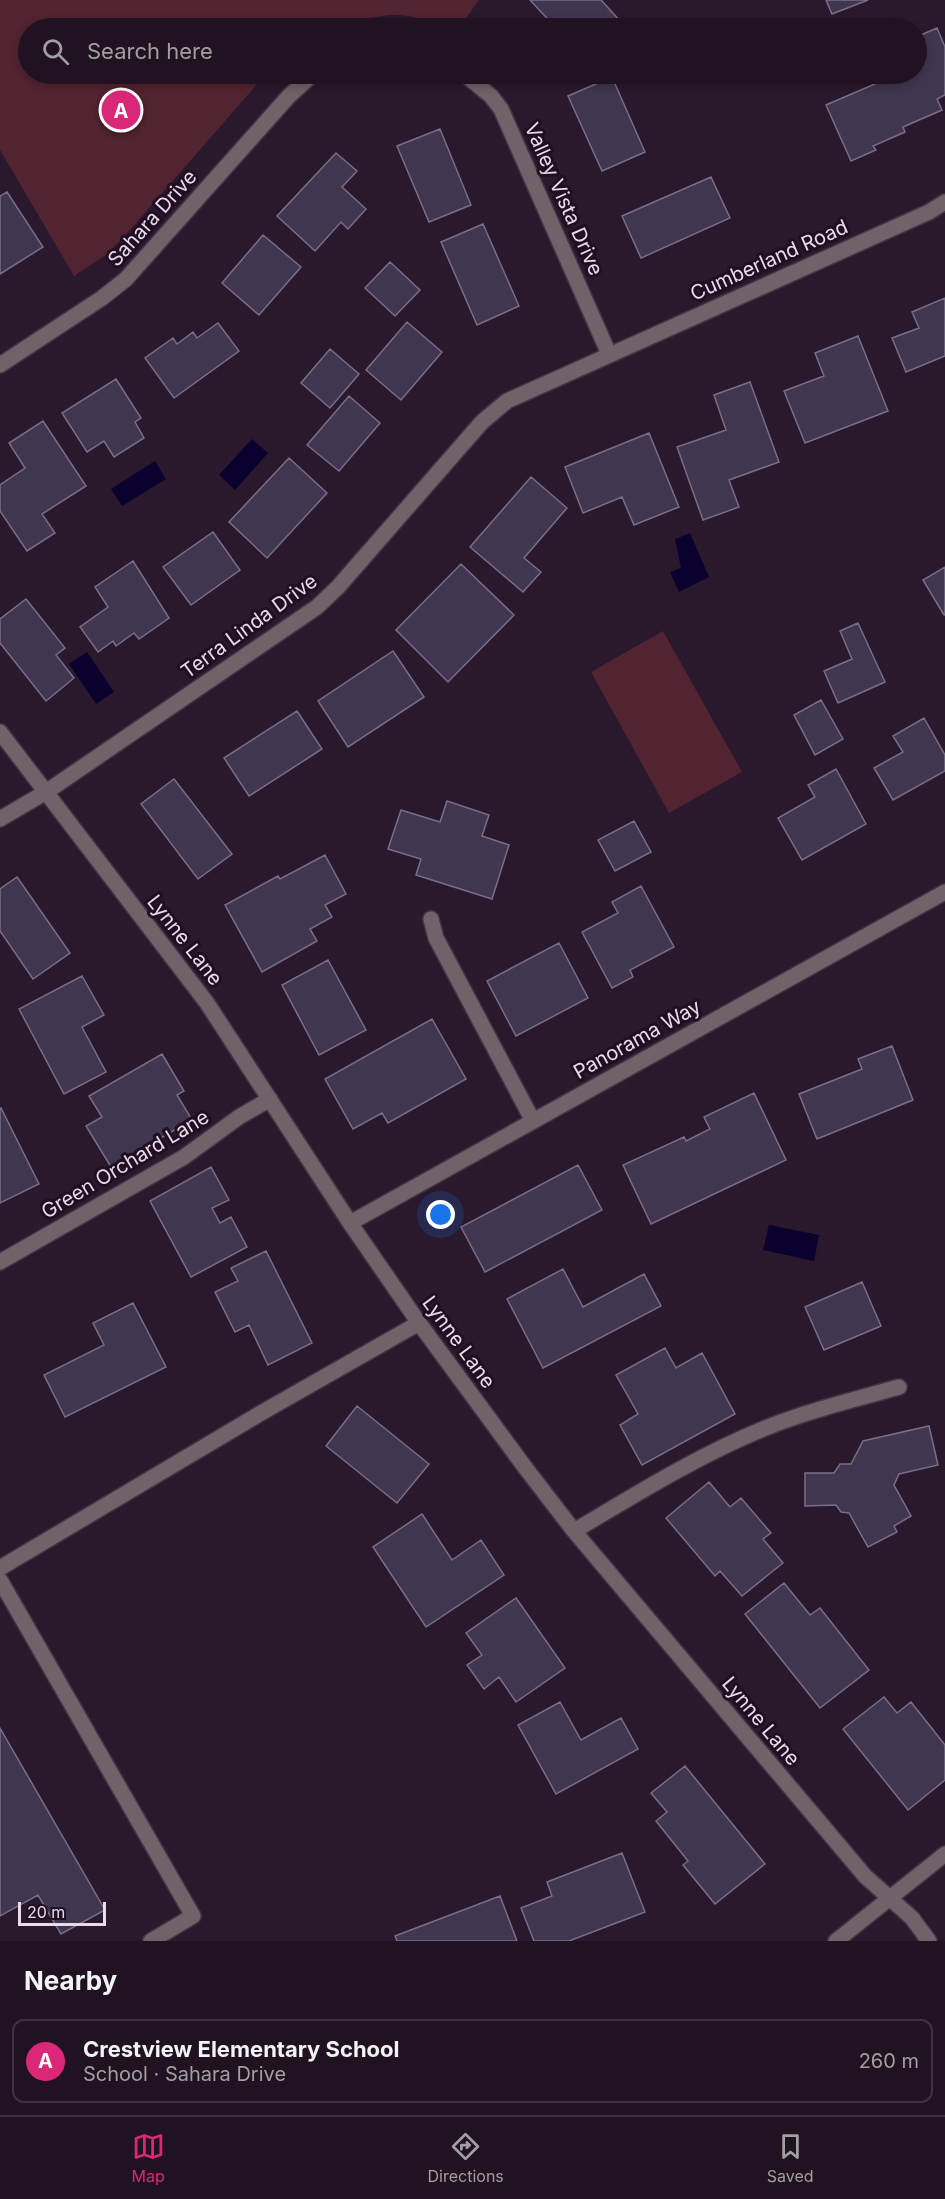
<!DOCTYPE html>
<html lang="en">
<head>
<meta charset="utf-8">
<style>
	:root { --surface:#201221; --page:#2d202e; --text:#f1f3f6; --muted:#a29ea5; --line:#3d323f; --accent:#db2777 }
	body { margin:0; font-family:Inter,sans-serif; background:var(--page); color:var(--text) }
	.scale { position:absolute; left:18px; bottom:15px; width:88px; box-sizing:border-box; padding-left:6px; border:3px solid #e8dce9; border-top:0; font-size:16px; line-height:21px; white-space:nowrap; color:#e8dce9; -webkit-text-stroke:4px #200f22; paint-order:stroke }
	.you { position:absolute; left:441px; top:1215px; width:21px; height:21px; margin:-15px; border:4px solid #fff; border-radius:50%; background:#1a73e8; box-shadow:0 0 0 9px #1a73e833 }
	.badge { display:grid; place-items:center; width:39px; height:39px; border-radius:50%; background:var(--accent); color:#fff; font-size:20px; font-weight:700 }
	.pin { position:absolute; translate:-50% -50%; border:3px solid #fff; box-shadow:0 2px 6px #0006 }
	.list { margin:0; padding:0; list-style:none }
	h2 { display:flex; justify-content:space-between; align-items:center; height:78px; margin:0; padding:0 24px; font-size:26px }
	h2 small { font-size:20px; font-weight:400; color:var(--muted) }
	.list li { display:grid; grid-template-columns:39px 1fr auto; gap:18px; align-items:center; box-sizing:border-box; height:84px; margin:0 12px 12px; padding:0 12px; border:2px solid var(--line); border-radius:12px }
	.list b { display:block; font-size:22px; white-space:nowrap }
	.list p { margin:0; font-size:20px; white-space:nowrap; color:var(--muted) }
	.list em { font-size:20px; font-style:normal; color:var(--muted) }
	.icon { flex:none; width:33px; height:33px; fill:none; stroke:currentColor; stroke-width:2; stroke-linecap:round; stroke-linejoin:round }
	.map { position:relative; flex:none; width:945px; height:1941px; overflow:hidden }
	.search { position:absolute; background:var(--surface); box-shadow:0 3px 9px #0003; left:18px; right:18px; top:18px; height:66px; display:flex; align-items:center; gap:15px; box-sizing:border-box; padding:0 21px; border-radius:33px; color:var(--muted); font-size:22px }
	.sheet { height:174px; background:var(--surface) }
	nav { display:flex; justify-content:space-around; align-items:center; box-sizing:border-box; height:84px; border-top:2px solid var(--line); background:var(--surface); font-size:16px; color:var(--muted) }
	nav a { display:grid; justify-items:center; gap:3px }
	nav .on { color:var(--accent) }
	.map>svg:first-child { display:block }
	.green { fill:#522330 }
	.water { fill:#0b012f }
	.building { fill:#40364f; stroke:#796e8a; stroke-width:1.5 }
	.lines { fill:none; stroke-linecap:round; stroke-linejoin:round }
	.minor-casing { stroke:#453346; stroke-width:18 }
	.minor { stroke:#6f6269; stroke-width:15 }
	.labels { text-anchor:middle; stroke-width:6; stroke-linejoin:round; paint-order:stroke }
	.street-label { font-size:20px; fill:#e8dce9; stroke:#200f22 }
</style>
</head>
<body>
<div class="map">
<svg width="945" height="1941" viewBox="0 0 945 1941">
	<rect width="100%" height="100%" fill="#2a182c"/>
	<path class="green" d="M0,0H479L459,28C440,29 427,20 408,16C384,12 360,21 338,28H28V74H266L130,230L106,255L74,276L0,150Z
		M663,631L742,772L669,813L591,672Z"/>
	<path class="water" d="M252,439L268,453L235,490L219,475Z
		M155,461L166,479L122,506L111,489Z
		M690,533L709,577L679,592L670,572L681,568L675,539Z
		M87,652L114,692L96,704L69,664Z
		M769,1225L819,1235L814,1261L763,1250Z"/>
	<path class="building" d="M530,0H601L621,22L613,28H556Z
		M826,0H868L832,14Z
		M937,28L945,47V95L937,99L942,110L903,127L905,132L873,146L876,150L851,161L826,105L898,74H916V37Z
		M612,77L645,152L602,171L568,96Z
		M440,129L471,205L429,222L397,146Z
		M336,153L357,171L342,187L366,209L348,229L341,222L315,251L277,216Z
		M711,177L730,218L641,258L622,216Z
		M7,192L43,247L0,274V196Z
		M483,224L519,306L477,325L441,242Z
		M263,235L301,267L259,315L222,283Z
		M390,262L420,290L395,316L365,288Z
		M945,298V356L906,372L892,338L919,328L912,312Z
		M407,322L442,352L401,400L366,370Z
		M218,323L239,351L174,398L145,358L173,338L177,344L193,332L197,338Z
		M858,336L888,411L805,443L784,391L824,376L815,353Z
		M330,349L359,374L330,408L301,383Z
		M116,379L141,418L135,422L144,438L114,457L104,441L87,452L62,413Z
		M750,382L779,462L729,480L739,507L703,520L677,447L726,430L714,395Z
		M349,396L380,423L339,471L307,445Z
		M43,421L86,486L42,514L55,533L27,551L0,511V485L25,468L9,443Z
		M649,433L679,507L634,525L622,497L583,513L565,467Z
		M289,458L327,493L267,558L229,522Z
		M531,477L567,508L524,558L541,572L523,592L470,547Z
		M213,532L240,570L191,605L163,567Z
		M133,561L169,618L139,639L134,633L116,646L113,641L98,652L80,627L108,607L95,587Z
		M461,564L514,615L448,682L396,630Z
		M945,567V615H944L923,580Z
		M26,599L65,648L56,655L74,678L46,701L0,643V619Z
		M858,623L885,682L838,703L824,671L852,659L840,631Z
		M393,651L424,697L348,747L318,701Z
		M821,700L843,739L815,755L794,715Z
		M297,711L322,749L249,796L224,758Z
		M924,718L945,755V771L893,800L874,768L903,752L893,736Z
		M836,769L866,824L802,860L778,818L815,797L808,785Z
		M174,779L232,854L198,879L141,804Z
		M447,801L489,815L482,836L509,845L492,899L416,875L421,859L388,849L401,810L440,822Z
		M634,821L651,852L615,871L598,840Z
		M325,855L346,894L325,905L332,917L310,929L317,941L262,972L225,905L278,876L280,879Z
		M17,877L70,953L33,979L0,931V889Z
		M641,886L674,947L630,970L633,977L612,988L582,932L618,913L612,902Z
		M559,943L588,998L516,1036L487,981Z
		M328,960L366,1030L319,1055L282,985Z
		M82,976L104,1015L82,1027L106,1072L64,1094L19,1009Z
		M432,1019L466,1079L388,1123L382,1113L353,1129L325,1079Z
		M892,1046L913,1100L817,1139L799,1094L862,1069L858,1059Z
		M162,1054L184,1091L177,1095L192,1120L111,1167L86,1126L102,1117L89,1096Z
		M754,1093L786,1160L651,1224L623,1165L684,1137L686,1141L710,1129L704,1117Z
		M1,1108L39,1184L0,1203V1109Z
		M578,1165L602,1210L485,1272L461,1227Z
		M211,1167L229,1200L212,1208L220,1223L231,1217L247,1247L191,1277L150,1201Z
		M266,1251L312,1343L268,1365L249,1325L235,1332L215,1292L238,1281L231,1268Z
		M563,1269L583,1307L644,1274L661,1306L543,1368L507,1299Z
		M862,1282L881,1326L824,1350L805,1307Z
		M133,1303L166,1367L65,1417L44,1375L104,1345L93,1323Z
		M665,1348L676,1368L702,1353L735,1414L642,1465L620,1425L638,1414L616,1375Z
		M357,1406L429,1464L397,1503L326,1446Z
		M929,1426L938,1465L899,1474L894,1485L911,1516L894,1526L897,1532L868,1547L849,1513L841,1512L836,1505L805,1506V1473H834L840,1464H851L863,1441Z
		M709,1482L730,1507L741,1498L771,1533L763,1539L783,1563L742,1596L720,1571L715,1576L666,1518Z
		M422,1514L452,1560L481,1540L504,1575L426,1627L373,1547Z
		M784,1583L810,1615L820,1608L869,1670L820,1708L745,1614Z
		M516,1598L565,1668L516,1702L499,1677L484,1689L467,1665L482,1655L466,1633Z
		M884,1697L897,1713L911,1702L945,1745V1780L908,1810L843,1729Z
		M560,1702L581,1740L621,1718L638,1749L556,1794L518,1725Z
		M0,1728L105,1910L61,1934L38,1895L0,1916Z
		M685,1766L765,1864L715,1904L683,1865L688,1861L656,1821L667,1812L651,1793Z
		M622,1853L645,1912L569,1941H534L521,1908L552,1896L547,1882Z
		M500,1896L517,1941H397L395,1936Z"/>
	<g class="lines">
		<defs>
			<path id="minor" d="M464,74L491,96L501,109L609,354
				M0,365L102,298L126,279L289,96L313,74
				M0,732L207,1003L350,1223L419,1323L524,1466L574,1531L865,1876L912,1918L929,1941
				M0,819L46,792L317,607L338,587L482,422L507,401L929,212L945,202
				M431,919L436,938L533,1121
				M350,1223L945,892
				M0,1262L184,1157L239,1117L270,1099
				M574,1531C635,1495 697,1456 763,1429C807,1411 853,1400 899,1387
				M0,1568L261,1413L419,1323
				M0,1580L193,1916L151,1941
				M836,1941L945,1854"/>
		</defs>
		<use href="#minor" class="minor-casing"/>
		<use href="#minor" class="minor"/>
	</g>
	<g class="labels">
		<g class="street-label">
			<text transform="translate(564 199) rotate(66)" y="7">Valley Vista Drive</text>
			<text transform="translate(152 218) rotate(-48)" y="7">Sahara Drive</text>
			<text transform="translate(769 260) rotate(-24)" y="7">Cumberland Road</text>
			<text transform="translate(249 626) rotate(-36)" y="7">Terra Linda Drive</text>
			<text transform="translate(185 940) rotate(52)" y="7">Lynne Lane</text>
			<text transform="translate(637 1039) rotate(-29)" y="7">Panorama Way</text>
			<text transform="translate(125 1164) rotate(-31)" y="7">Green Orchard Lane</text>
			<text transform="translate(459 1342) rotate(54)" y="7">Lynne Lane</text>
			<text transform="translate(761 1721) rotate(50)" y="7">Lynne Lane</text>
		</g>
	</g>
</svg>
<div class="scale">20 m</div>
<div class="you"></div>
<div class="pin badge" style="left:121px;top:110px">A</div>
<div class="search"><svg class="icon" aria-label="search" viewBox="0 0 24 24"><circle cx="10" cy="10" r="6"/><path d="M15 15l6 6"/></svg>Search here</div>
</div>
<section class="sheet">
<h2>Nearby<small></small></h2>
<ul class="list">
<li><span class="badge">A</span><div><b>Crestview Elementary School</b><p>School · Sahara Drive</p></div><em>260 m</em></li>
</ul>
</section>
<nav>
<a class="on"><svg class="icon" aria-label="map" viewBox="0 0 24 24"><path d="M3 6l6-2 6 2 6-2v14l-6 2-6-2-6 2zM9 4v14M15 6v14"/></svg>Map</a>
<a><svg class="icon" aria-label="directions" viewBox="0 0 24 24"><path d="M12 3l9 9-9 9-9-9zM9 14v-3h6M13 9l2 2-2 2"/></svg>Directions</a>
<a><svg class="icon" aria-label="saved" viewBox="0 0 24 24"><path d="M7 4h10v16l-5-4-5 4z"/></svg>Saved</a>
</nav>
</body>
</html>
